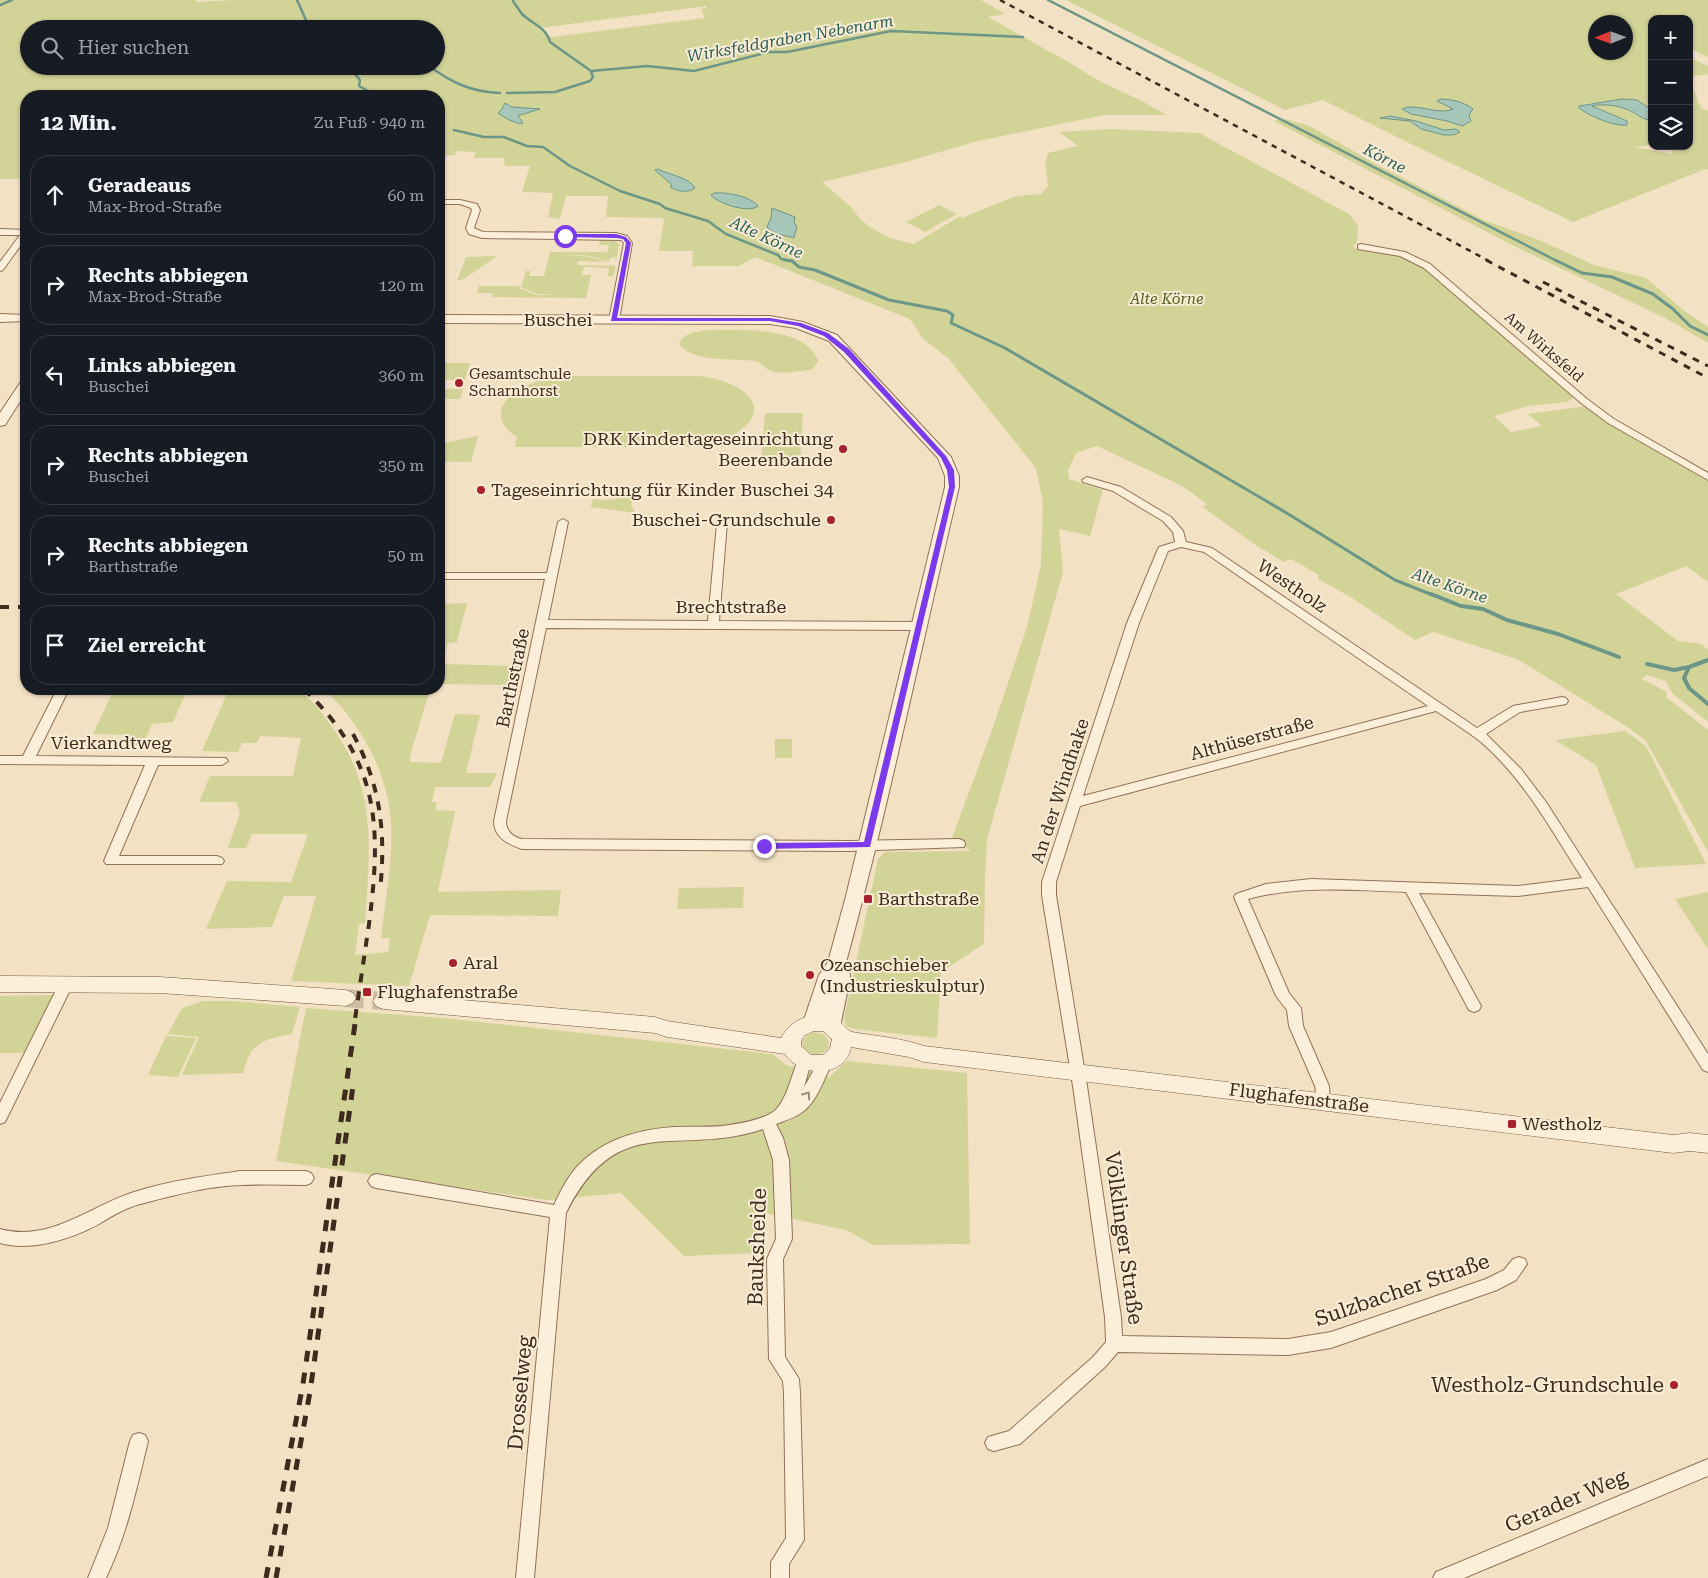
<!DOCTYPE html>
<html lang="de">
<head>
<meta charset="utf-8">
<style>
	:root { --surface:#171b24; --page:#20242c; --text:#f1f3f6; --muted:#9ea1a6; --line:#363941 }
	body { margin:0; font-family:"Roboto Serif",serif; background:var(--page); color:var(--text) }
	.controls { position:absolute; right:15px; top:15px; display:grid; overflow:hidden; border-radius:10px; box-shadow:0 1px 4px #0004 }
	.controls button { width:45px; height:45px; display:grid; place-items:center; padding:0; border:0; border-bottom:1px solid var(--line); background:var(--surface); color:var(--text); font:25px sans-serif }
	.compass { position:absolute; left:1588px; top:15px; width:45px; height:45px; border-radius:50%; background:var(--surface); box-shadow:0 1px 4px #0004; rotate:269deg }
	.stop { position:absolute; width:15px; height:15px; margin:-11px; border:4px solid #7c3aed; border-radius:50%; background:#fff }
	.stop.end { background:#7c3aed; border-color:#fff; box-shadow:0 1px 5px #0008 }
	.list { margin:0; padding:0; list-style:none }
	h2 { display:flex; justify-content:space-between; align-items:center; height:65px; margin:0; padding:0 20px; font-size:21px }
	h2 small { font-size:16px; font-weight:400; color:var(--muted) }
	.list li { display:grid; grid-template-columns:32px 1fr auto; gap:15px; align-items:center; box-sizing:border-box; height:80px; margin:0 10px 10px; padding:0 10px; border:1px solid var(--line); border-radius:20px }
	.list b { display:block; font-size:19px; white-space:nowrap }
	.list p { margin:0; font-size:16px; white-space:nowrap; color:var(--muted) }
	.list em { font-size:16px; font-style:normal; color:var(--muted) }
	.icon { flex:none; width:28px; height:28px; fill:none; stroke:currentColor; stroke-width:2; stroke-linecap:round; stroke-linejoin:round }
	.map { position:relative; flex:none; width:1708px; height:1578px; overflow:hidden }
	.search { position:absolute; background:var(--surface); box-shadow:0 1px 4px #0004; left:20px; top:20px; width:425px; height:55px; display:flex; align-items:center; gap:12px; box-sizing:border-box; padding:0 18px; border-radius:28px; color:var(--muted); font-size:19px }
	.panel { position:absolute; background:var(--surface); box-shadow:0 1px 4px #0004; left:20px; top:90px; width:425px; height:605px; border-radius:20px }
	.map>svg:first-child { display:block }
	.green { fill:#d2d397; fill-rule:evenodd }
	.water { fill:#a7c6ba; stroke:#6c9687 }
	.lines { fill:none; stroke-linecap:round; stroke-linejoin:round }
	.stream-far2 { stroke:#6c9687; stroke-width:2.5 }
	.stream-far1 { stroke:#6c9687; stroke-width:3 }
	.stream { stroke:#6c9687; stroke-width:4 }
	.secondary-tunnel { stroke:#cfbda3; stroke-width:18; stroke-dasharray:18 9; stroke-linecap:butt }
	.minor-casing { stroke:#917158; stroke-width:2 }
	.tertiary-casing { stroke:#917158; stroke-width:2 }
	.secondary-casing { stroke:#73523b; stroke-width:1 }
	.minor { fill:#fcefd9; fill-rule:evenodd }
	.tertiary { fill:#fcefd9; fill-rule:evenodd }
	.secondary { fill:#fcefd9; fill-rule:evenodd }
	.rail-far3 { stroke:#3f2b1e; stroke-width:2.5; stroke-dasharray:5.5 5.5; stroke-linecap:butt }
	.rail-far2 { stroke:#3f2b1e; stroke-width:3; stroke-dasharray:7 7; stroke-linecap:butt }
	.rail-far1 { stroke:#3f2b1e; stroke-width:4; stroke-dasharray:9 9; stroke-linecap:butt }
	.rail { stroke:#3f2b1e; stroke-width:5; stroke-dasharray:11 11; stroke-linecap:butt }
	.oneway { stroke:#9e8d7c }
	.route { fill:#7c3aed }
	.poi-dot { fill:#a7212e; stroke:#f9ecd5; stroke-width:2 }
	.labels { text-anchor:middle; stroke-width:4; stroke-linejoin:round; paint-order:stroke }
	.far-park-label { font-size:15px; font-style:italic; fill:#545e22; stroke:#f9ecd5 }
	.far-street-label { font-size:15px; fill:#3f2b1e; stroke:#f9ecd5 }
	.far-poi-label { font-size:15px; fill:#3f2b1e; stroke:#f9ecd5; text-anchor:start }
	.far-water-label { font-size:16px; font-style:italic; fill:#2b6058; stroke:#f9ecd5 }
	.street-label { font-size:18px; fill:#3f2b1e; stroke:#f9ecd5 }
	.poi-label { font-size:18px; fill:#3f2b1e; stroke:#f9ecd5; text-anchor:start }
	.near-street-label { font-size:21px; fill:#3f2b1e; stroke:#f9ecd5 }
	.near-poi-label { font-size:21px; fill:#3f2b1e; stroke:#f9ecd5; text-anchor:end }
</style>
</head>
<body>
<div class="map">
<svg width="1708" height="1578" viewBox="0 0 1708 1578">
	<rect width="100%" height="100%" fill="#f3e1c4"/>
	<path class="green" d="M0,0H196V2L233,0H981L1005,14L988,17L1070,63L1099,81L1140,100L1167,115H1104L978,141L902,163L822,182L851,207L861,220L870,227L889,238L914,244L960,216L962,218L1016,196L1041,194L1048,186L1045,163L1048,153L1078,146L1059,132L1112,129L1199,133L1349,214L1358,225L1357,244H1354V248L1397,255L1422,265L1574,397L1567,402L1528,406L1494,416L1511,432L1542,426L1528,414L1586,406L1708,479V582L1686,566L1616,594L1678,641L1701,644L1708,650V722L1672,693L1666,681L1646,675L1642,679L1667,692L1666,697L1708,730V852L1646,741L1629,728L1517,659L1433,632L1415,640L1349,596L1318,579L1319,575L1291,559L1284,562L1254,544L1203,507L1207,504L1182,486L1097,446L1076,453L1068,470L1069,479L1103,490L1090,536L1059,529L1063,572L987,839L985,880L984,944L941,972L937,1038L854,1029L846,1026L844,1018L878,859L885,852L971,851L952,838L992,730L1027,627L1041,565L1043,502L1036,468L948,358L923,339L910,319L755,257L739,266H692L693,251H659L664,218L606,217L608,196H566L560,219L548,217L553,193L522,192L530,166H504L505,158H474L475,152L456,151L455,155L439,156V96H26V179H0ZM706,6L707,8L701,9L705,18L551,37L540,28ZM29,29H436V66H29Z
		M1066,0H1708V57L1689,48V19H1652V110L1631,99L1586,104L1579,108L1595,118L1611,123L1621,119L1592,106C1605,103 1621,105 1633,112C1639,116 1644,120 1652,120V143L1646,146L1634,147L1672,154L1673,150L1666,146H1689V86L1693,88L1701,108L1708,111V169L1657,175L1703,170L1573,222L1407,142L1323,100L1285,110ZM1596,22H1626V52H1596Z
		M1689,57L1708,66V74L1689,77Z
		M1285,119L1310,126L1374,163L1486,221L1539,240L1594,265L1646,278L1683,310L1708,327V343L1665,318L1512,245L1274,121Z
		M939,205L957,214L925,232L906,222Z
		M600,240L615,241L619,244L616,261L615,257L610,258L609,261L584,255L563,256H584L609,262L578,261L577,265L616,266L613,276H608L609,268L584,267L582,275H591L586,298L492,297L493,293H477L479,286H520L519,288L536,295H563L537,294L521,287L526,271H530L529,276H544L550,252H607L609,245H599Z
		M497,256L464,279L457,281L466,257Z
		M706,330C736,330 807,325 818,361L813,369C800,371 784,375 771,371C765,369 761,362 755,361C736,358 688,363 679,343C684,333 696,332 706,330Z
		M439,363H470L465,380H439Z
		M569,376H697C739,379 784,408 728,438L727,447H515L517,437C481,413 512,388 542,380C550,377 560,377 569,376Z
		M439,389H463L460,399H439Z
		M765,413H803L800,462H761Z
		M478,436L471,462H439V444Z
		M627,497L634,498L631,505L635,513L591,507L593,499L606,500Z
		M467,603L457,642L448,643L441,664L521,666L516,685L439,684V604Z
		M114,689H188L173,722L152,724L141,749L125,747L130,735L93,734Z
		M229,689C241,689 290,686 297,690C310,696 321,712 329,723C378,787 370,847 365,923L359,924L355,955L388,952L390,938H381C385,901 393,861 391,823C388,773 361,723 324,689H430L410,756V762L441,763L455,714L480,715L466,773H497L490,787H435L432,802H437L435,810L455,811L438,892L561,890L558,916L430,915L409,986L291,981L316,896H284L272,927L206,929L227,881L291,882L308,834H252L246,848H228L240,813L236,802H199L210,776H293L301,738L260,736L257,743H242L238,752L202,751Z
		M1625,731L1646,746L1706,864L1635,868L1596,765L1555,740Z
		M775,739H792V758H775Z
		M744,887L743,908L677,909L679,888Z
		M1708,892V949L1675,899Z
		M53,995L26,1053H0V996Z
		M203,1001H233L300,1007L292,1034C279,1036 257,1040 250,1054C247,1060 245,1067 243,1073L182,1075L199,1037L168,1034L182,1008Z
		M306,1008L443,1018L772,1054L786,1065L829,1077L847,1061L967,1073L970,1244L873,1245L846,1230L759,1212V1253L684,1256L621,1193L547,1200L276,1161Z
		M810,1033C819,1032 827,1033 829,1043L828,1049C819,1057 811,1055 803,1048L802,1041Z
		M166,1036L196,1038L178,1077L148,1075Z"/>
	<path class="water" d="M1440,99C1451,99 1464,102 1473,109L1469,115L1471,121L1462,126L1447,121L1411,114L1402,109C1417,102 1438,116 1453,109L1437,101Z
		M1622,99L1637,100L1652,110V120C1644,120 1639,116 1633,112C1621,106 1605,103 1592,106L1627,121V125C1615,127 1589,116 1579,108V106Z
		M505,103L512,107L540,109L520,115L518,116L523,123L520,124L509,120L498,113L502,109Z
		M1390,116L1416,121L1444,130L1456,129L1460,132L1453,135H1444L1421,129L1410,121L1380,118Z
		M658,169C669,175 689,177 695,188C689,193 677,192 670,187L672,185L655,170Z
		M714,193C727,192 750,196 758,206C750,214 716,203 711,195Z
		M772,208L795,217L794,223L797,226L794,238L774,233L767,227L771,218Z"/>
	<g class="lines">
		<path class="stream-far2" d="M297,0L310,29
			M1048,0L1557,261
			M0,5L12,0
			M348,66L360,80L359,86L370,92L368,96
			M429,66C452,83 472,92 500,93
			M591,71L647,66L694,71L769,52H787L891,31L1023,37
			M507,93L555,92L590,81L593,77L591,71L550,42C546,27 532,24 522,14C519,10 516,5 513,1
			M454,130L484,137H504L527,146L543,147L570,166L620,191L660,204L665,208L708,221L726,234L778,255L781,259L792,261"/>
		<path class="stream-far1" d="M785,260L792,261L799,267L815,270L889,300L947,311L953,315L951,323L1005,348L1285,512L1395,580L1435,596
			M1555,260L1582,273L1612,277L1653,294L1673,309L1690,326L1708,335"/>
		<path class="stream" d="M1431,594L1461,606L1483,609L1507,620L1558,634L1619,657
			M1708,660L1689,667L1684,678L1689,688L1708,704
			M1647,664L1674,670L1689,667"/>
		<path class="secondary-tunnel" d="M346,998L383,1001"/>
		<defs>
			<path id="minor" d="M439,200H460L477,204L480,210L474,228L483,232L616,233L627,236L632,243L619,320L614,323L609,320L624,243L621,240L482,238L469,234L466,228L472,210L471,208L460,204H439Z
				M0,229L26,230V238L3,270L0,271V262L20,235H0Z
				M1361,244L1405,252L1430,264L1587,399L1614,419L1708,473V480L1608,423L1581,403L1424,268L1400,256L1358,249V245Z
				M1087,477L1121,487L1171,517L1183,531L1186,542L1212,548L1477,728L1513,706L1562,697L1566,698L1568,701L1566,704L1520,712L1486,734L1521,769L1546,802L1708,1054V1072L1703,1070L1588,887L1518,896L1419,893L1481,1006L1479,1010L1474,1012L1469,1010L1406,892C1353,890 1300,885 1248,899L1289,993L1301,1008L1303,1026L1329,1086L1330,1101L1328,1105L1323,1107L1318,1105L1315,1086L1289,1026L1287,1010L1276,996L1234,897L1236,894L1266,884L1311,879L1518,886L1582,878C1552,831 1524,779 1481,742C1467,731 1451,721 1436,711L1080,806L1056,882V895L1087,1086L1121,1317L1122,1336L1288,1339L1331,1332L1486,1279L1504,1270L1513,1259L1519,1257L1525,1259L1527,1264L1516,1280L1497,1290L1331,1348L1288,1355L1118,1352L1105,1367L1020,1444L994,1451L988,1449L985,1443L988,1437L1009,1431L1093,1357L1106,1342L1105,1317L1073,1086L1042,895V882L1127,623L1158,549L1159,547L1175,542L1173,532L1163,521L1113,491L1083,482L1082,480ZM1181,547L1204,552L1428,706L1083,796L1139,623L1168,551Z
				M563,519L568,522L548,620L708,621L717,523L722,520L727,523L719,621L919,622L925,626L919,630L546,628L506,821C506,831 513,837 522,839L849,841L959,839L964,841L965,844L964,847L849,851L522,849C508,844 494,838 494,821L545,579H439V573H547L558,522Z
				M57,689H69L36,756L226,758L228,761L222,765H158L119,856H217L222,858L224,861L222,864H106L104,861L145,765L0,764V756H23Z
				M66,979L71,980L73,984L5,1122L0,1124V1103L59,984L61,980Z
				M804,1056L809,1058L811,1062L804,1087L799,1096L820,1059L825,1057L830,1059L832,1063C823,1081 816,1105 798,1115C791,1119 783,1121 776,1124L783,1138L789,1160L792,1239L783,1259L785,1357L799,1379L800,1393L804,1540L789,1564V1578H771V1562L786,1538L784,1393L783,1381L769,1359L767,1259L776,1239L773,1160L763,1129C677,1158 618,1108 566,1213L534,1578H516L550,1217L376,1188L371,1186L368,1181L371,1176L376,1174L554,1205C559,1194 564,1184 571,1174C595,1142 636,1129 675,1127C693,1126 711,1128 729,1125C742,1123 761,1120 773,1112C787,1102 792,1072 799,1058Z
				M240,1171H306L311,1173L314,1178L311,1183L306,1185C284,1185 263,1184 241,1185C207,1186 172,1196 140,1204C125,1208 112,1216 99,1224C72,1239 30,1252 0,1243V1229C49,1243 90,1206 134,1192C168,1181 205,1176 240,1171Z
				M139,1433L145,1435L148,1441C137,1488 127,1534 106,1578H88L108,1528L130,1441L133,1435Z
				M1708,1459V1476L1464,1578H1433L1436,1572Z"/>
			<path id="tertiary" d="M0,314L26,315V321L0,322Z
				M439,315L770,316L803,322L837,335L951,457L959,476V487C922,643 890,800 848,955C844,967 849,966 850,976C850,980 840,1028 839,1031L832,1033L825,1031L823,1026V1018L819,1028L812,1030L805,1028L803,1023L819,975L828,962L846,896L945,487V476L938,458L829,341L796,328L770,324L439,323Z
				M26,379V392L5,425L0,426V413L22,380Z"/>
			<path id="secondary" d="M0,976L160,977L346,990L353,993L356,998L353,1003L346,1006L160,993L0,992Z
				M383,993L655,1017L667,1021L781,1038C792,1017 816,1010 837,1020C843,1023 846,1030 852,1032C876,1036 901,1038 924,1046L1673,1135L1690,1133L1708,1135V1153L1690,1151L1673,1153L924,1062L909,1057L851,1047C846,1079 799,1077 785,1054L667,1037L655,1033L383,1009L376,1006L373,1001L376,996ZM814,1031H823L832,1039L830,1048L823,1055H811L801,1046C801,1036 805,1035 814,1031Z"/>
		</defs>
		<use href="#minor" class="minor-casing"/>
		<use href="#tertiary" class="tertiary-casing"/>
		<use href="#secondary" class="secondary-casing"/>
		<use href="#minor" class="minor"/>
		<use href="#tertiary" class="tertiary"/>
		<use href="#secondary" class="secondary"/>
		<path class="rail-far3" d="M1000,0L1489,261"/>
		<path class="rail-far2" d="M1486,260L1708,378
			M1543,282L1708,366"/>
		<path class="rail-far1" d="M0,607H26
			M304,689C379,761 382,825 369,924C364,958 359,992 354,1026
			M353,734C381,786 386,833 380,891"/>
		<path class="rail" d="M266,1578L303,1384L355,1024
			M276,1578L310,1392L354,1079"/>
	</g>
	<defs><path id="oneway-chevron" d="M-2-3.5L2.5 0L-2 3.5" fill="none" stroke-width="1.6" stroke-linecap="round" stroke-linejoin="round" transform="scale(1.25)"/></defs>
	<use class="oneway" href="#oneway-chevron" transform="translate(807 1095) rotate(-55)"/>
	<path class="route" d="M563,234H616L626,237L631,243L617,318H770L801,323L828,333L849,349L946,456L954,470L955,487L870,847L764,849L760,846L764,843L864,842L949,487L947,470L941,458L844,352L824,336L798,326L770,321H611L626,243L623,239L616,238L565,237Z"/>
	<g class="poi-dot">
		<circle cx="459" cy="383" r="5"/>
		<circle cx="843" cy="449" r="5"/>
		<circle cx="481" cy="490" r="5"/>
		<circle cx="831" cy="520" r="5"/>
		<rect x="863" y="894" width="10" height="10" rx="2.5"/>
		<circle cx="453" cy="963" r="5"/>
		<circle cx="810" cy="975" r="5"/>
		<rect x="362" y="987" width="10" height="10" rx="2.5"/>
		<rect x="1507" y="1119" width="10" height="10" rx="2.5"/>
		<circle cx="1674" cy="1385" r="5"/>
	</g>
	<g class="labels">
		<g class="far-park-label">
			<text x="1167" y="304">Alte Körne</text>
		</g>
		<g class="far-street-label">
			<text transform="translate(1544 347) rotate(41)" y="5">Am Wirksfeld</text>
		</g>
		<g class="far-poi-label">
			<text x="469" y="379">Gesamtschule<tspan x="469" dy="17">Scharnhorst</tspan></text>
		</g>
		<g class="far-water-label">
			<text transform="translate(790 38) rotate(-10)" y="6">Wirksfeldgraben Nebenarm</text>
			<text transform="translate(1385 158) rotate(27)" y="6">Körne</text>
			<text transform="translate(767 237) rotate(25)" y="6">Alte Körne</text>
			<text transform="translate(1450 585) rotate(19)" y="6">Alte Körne</text>
		</g>
		<g class="street-label">
			<text x="558" y="326">Buschei</text>
			<text transform="translate(1292 586) rotate(34)" y="6">Westholz</text>
			<text x="731" y="613">Brechtstraße</text>
			<text transform="translate(513 678) rotate(-78)" y="6">Barthstraße</text>
			<text transform="translate(1252 738) rotate(-15)" y="6">Althüserstraße</text>
			<text x="111" y="749">Vierkandtweg</text>
			<text transform="translate(1060 791) rotate(-72)" y="6">An der Windhake</text>
			<text transform="translate(1299 1098) rotate(7)" y="6">Flughafenstraße</text>
		</g>
		<g class="poi-label">
			<text x="833" y="445" text-anchor="end">DRK Kindertageseinrichtung<tspan x="833" dy="21">Beerenbande</tspan></text>
			<text x="491" y="496">Tageseinrichtung für Kinder Buschei 34</text>
			<text x="821" y="526" text-anchor="end">Buschei-Grundschule</text>
			<text x="878" y="905">Barthstraße</text>
			<text x="463" y="969">Aral</text>
			<text x="820" y="971">Ozeanschieber<tspan x="820" dy="21">(Industrieskulptur)</tspan></text>
			<text x="377" y="998">Flughafenstraße</text>
			<text x="1522" y="1130">Westholz</text>
		</g>
		<g class="near-street-label">
			<text transform="translate(1124 1238) rotate(82)" y="7">Völklinger Straße</text>
			<text transform="translate(757 1247) rotate(-88)" y="7">Bauksheide</text>
			<text transform="translate(1402 1290) rotate(-19)" y="7">Sulzbacher Straße</text>
			<text transform="translate(520 1393) rotate(-85)" y="7">Drosselweg</text>
			<text transform="translate(1566 1501) rotate(-23)" y="7">Gerader Weg</text>
		</g>
		<g class="near-poi-label">
			<text x="1664" y="1392">Westholz-Grundschule</text>
		</g>
	</g>
</svg>
<div class="controls">
<button>+</button>
<button>−</button>
<button><svg class="icon" aria-label="layers" viewBox="0 0 24 24"><path d="M12 4l9 5-9 5-9-5zM3 14l9 5 9-5"/></svg></button>
</div>
<svg class="compass" viewBox="-18 -18 36 36"><path d="M0-13l5 13h-10z" fill="#e53935"/><path d="M0 13l5-13h-10z" fill="#9ea1a6"/></svg>
<div class="stop" style="left:565px;top:236px"></div>
<div class="stop end" style="left:764px;top:846px"></div>
<div class="search"><svg class="icon" aria-label="search" viewBox="0 0 24 24"><circle cx="10" cy="10" r="6"/><path d="M15 15l6 6"/></svg>Hier suchen</div>
<section class="panel">
<h2>12 Min.<small>Zu Fuß · 940 m</small></h2>
<ul class="list">
<li><svg class="icon" aria-label="ahead" viewBox="0 0 24 24"><path d="M12 20V5M6 11l6-6 6 6"/></svg><div><b>Geradeaus</b><p>Max-Brod-Straße</p></div><em>60 m</em></li>
<li><svg class="icon" aria-label="right" viewBox="0 0 24 24"><path d="M7 20v-9h11M14 6l5 5-5 5"/></svg><div><b>Rechts abbiegen</b><p>Max-Brod-Straße</p></div><em>120 m</em></li>
<li><svg class="icon" aria-label="left" viewBox="0 0 24 24"><path d="M17 20v-9H6M10 6l-5 5 5 5"/></svg><div><b>Links abbiegen</b><p>Buschei</p></div><em>360 m</em></li>
<li><svg class="icon" aria-label="right" viewBox="0 0 24 24"><path d="M7 20v-9h11M14 6l5 5-5 5"/></svg><div><b>Rechts abbiegen</b><p>Buschei</p></div><em>350 m</em></li>
<li><svg class="icon" aria-label="right" viewBox="0 0 24 24"><path d="M7 20v-9h11M14 6l5 5-5 5"/></svg><div><b>Rechts abbiegen</b><p>Barthstraße</p></div><em>50 m</em></li>
<li><svg class="icon" aria-label="arrive" viewBox="0 0 24 24"><path d="M6 21V4h12l-3 4 3 4H6"/></svg><div><b>Ziel erreicht</b></div></li>
</ul>
</section>
</div>
</body>
</html>
